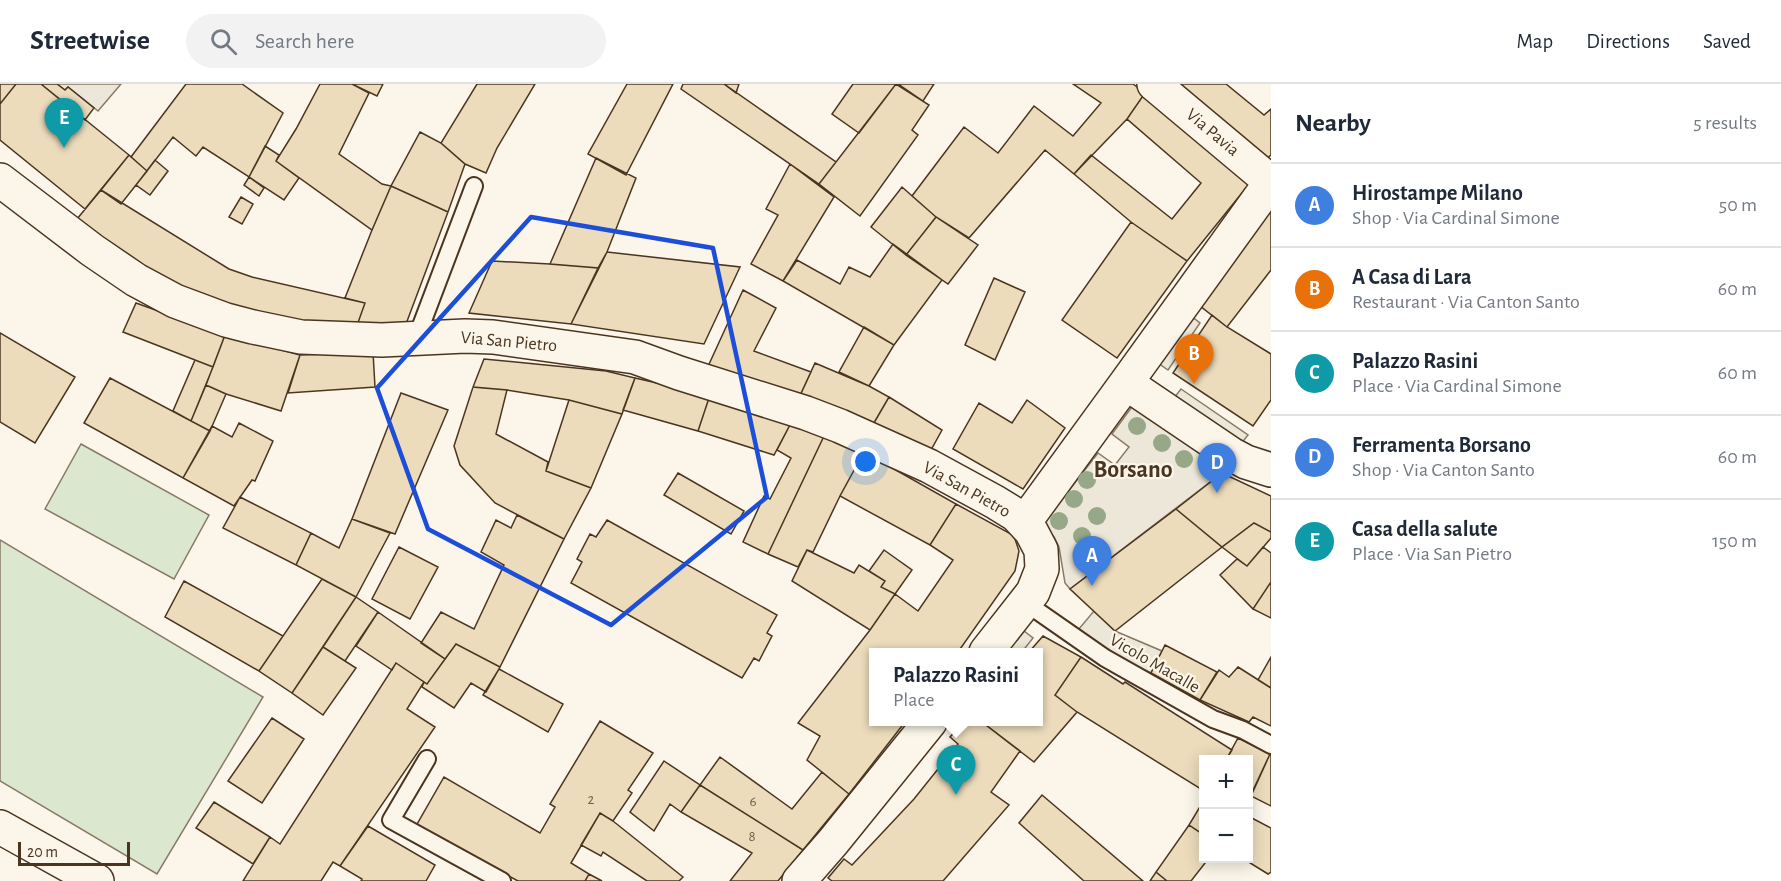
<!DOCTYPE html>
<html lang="en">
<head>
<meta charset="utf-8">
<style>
	:root { --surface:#fff; --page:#f2f2f3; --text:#1f2937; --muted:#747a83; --line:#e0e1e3; --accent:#ea580c }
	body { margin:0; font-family:"Alegreya Sans",sans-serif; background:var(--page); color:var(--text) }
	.controls { position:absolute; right:18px; bottom:18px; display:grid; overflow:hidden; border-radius:0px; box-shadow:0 3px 15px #0003 }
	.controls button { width:54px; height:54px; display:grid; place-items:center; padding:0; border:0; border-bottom:2px solid var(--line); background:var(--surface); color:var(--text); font:30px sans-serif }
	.scale { position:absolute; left:18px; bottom:15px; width:112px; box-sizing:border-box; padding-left:6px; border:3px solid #4a3520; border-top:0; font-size:16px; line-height:21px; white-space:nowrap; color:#4a3520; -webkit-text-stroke:4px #fbf6e9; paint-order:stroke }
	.you { position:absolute; left:866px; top:378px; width:21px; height:21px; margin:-15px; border:4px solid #fff; border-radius:50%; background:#1a73e8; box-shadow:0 0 0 9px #1a73e833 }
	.badge { display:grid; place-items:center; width:39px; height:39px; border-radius:50%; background:var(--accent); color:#fff; font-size:20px; font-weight:700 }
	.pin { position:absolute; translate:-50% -50px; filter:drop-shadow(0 2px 3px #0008) }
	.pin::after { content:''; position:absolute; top:32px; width:21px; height:18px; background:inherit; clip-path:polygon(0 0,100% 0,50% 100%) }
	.popup { position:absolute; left:869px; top:564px; width:174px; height:78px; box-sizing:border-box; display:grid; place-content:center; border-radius:0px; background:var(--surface); filter:drop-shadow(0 2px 4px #0005); font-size:20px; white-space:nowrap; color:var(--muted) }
	.popup b { font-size:22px; color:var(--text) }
	.popup::after { content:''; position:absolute; left:50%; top:100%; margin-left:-12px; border:12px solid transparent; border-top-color:var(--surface) }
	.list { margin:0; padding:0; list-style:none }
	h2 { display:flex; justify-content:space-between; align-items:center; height:78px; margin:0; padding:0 24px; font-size:26px }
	h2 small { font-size:20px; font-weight:400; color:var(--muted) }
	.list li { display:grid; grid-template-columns:39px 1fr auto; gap:18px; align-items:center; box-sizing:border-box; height:84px; padding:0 24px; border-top:2px solid var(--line) }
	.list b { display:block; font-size:22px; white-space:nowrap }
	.list p { margin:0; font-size:20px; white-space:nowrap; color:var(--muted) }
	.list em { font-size:20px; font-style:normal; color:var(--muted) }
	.icon { flex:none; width:33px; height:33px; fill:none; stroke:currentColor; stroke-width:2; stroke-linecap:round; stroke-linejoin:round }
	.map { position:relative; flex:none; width:1271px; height:797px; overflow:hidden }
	header { display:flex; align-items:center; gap:36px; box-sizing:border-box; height:84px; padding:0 30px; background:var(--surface); border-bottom:2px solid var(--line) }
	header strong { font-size:28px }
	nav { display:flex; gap:33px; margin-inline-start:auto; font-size:21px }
	.search { width:420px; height:54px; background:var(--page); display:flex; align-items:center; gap:15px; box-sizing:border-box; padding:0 21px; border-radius:33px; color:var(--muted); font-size:22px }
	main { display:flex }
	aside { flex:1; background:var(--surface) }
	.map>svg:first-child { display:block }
	.green { fill:#dce7d0; stroke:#887966; stroke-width:1.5 }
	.parking { fill:#ede7d9; stroke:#887966; stroke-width:1.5 }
	.building { fill:#ecdcbc; stroke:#4a3520; stroke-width:1.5 }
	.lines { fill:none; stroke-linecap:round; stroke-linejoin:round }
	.lane-casing { stroke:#4a3520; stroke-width:20 }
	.street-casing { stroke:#4a3520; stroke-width:36 }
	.lane { stroke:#fbf6e9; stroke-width:16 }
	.street { stroke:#fbf6e9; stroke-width:33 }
	.tree { fill:#96a887 }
	.marked { fill:none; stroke:#1d4ed8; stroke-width:4.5; stroke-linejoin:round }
	.labels { text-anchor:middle; stroke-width:4.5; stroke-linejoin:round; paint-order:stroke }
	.number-label { font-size:15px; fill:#725f47 }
	.street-label { font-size:18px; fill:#4a3520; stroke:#fbf6e9 }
	.district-label { font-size:24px; font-weight:bold; fill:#4a3520; stroke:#fbf6e9 }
</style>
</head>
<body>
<header>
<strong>Streetwise</strong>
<div class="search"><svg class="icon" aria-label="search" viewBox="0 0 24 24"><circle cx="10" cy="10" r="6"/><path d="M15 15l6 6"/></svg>Search here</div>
<nav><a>Map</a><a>Directions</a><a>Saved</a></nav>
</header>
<main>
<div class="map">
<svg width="1271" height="797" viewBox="0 0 1271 797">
	<rect width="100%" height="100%" fill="#fbf6e9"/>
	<path class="green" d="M81,360L209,431L174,495L45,425Z
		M0,456L263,613L157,790L0,697Z"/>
	<path class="parking" d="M57,0H121L98,27L68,3L65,6Z
		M1191,232L1200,239L1168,286L1158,279Z
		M1181,305L1248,351L1241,360L1174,314Z
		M1134,320L1225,382L1222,389L1070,505L1065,499L1059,463L1054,453L1042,441L1098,369L1115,381L1129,363L1112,350Z
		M1094,527L1115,547L1162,567L1151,589L1115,572L1078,546Z
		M1024,547L1033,554L1022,568H1006Z"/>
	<path class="building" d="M0,0H16L0,20Z
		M16,0H41L129,71L85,125L0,56V20Z
		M41,0H57L65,6L68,3L94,24L85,36Z
		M186,0H242L283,29L249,93L203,63L196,72L173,53L147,87L131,73Z
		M320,0H352L369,9L339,70L382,100L391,102L372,146L276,77L296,45Z
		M352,0H383L377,12Z
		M477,0H535L497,64L486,89L465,80L441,59Z
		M627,0H673L626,91L588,70Z
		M683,0H724L836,78L819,100L681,5Z
		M724,0H739L736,9Z
		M853,0H896L859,49L832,30Z
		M896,0L929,21L912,46L918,51L860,132L819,100Z
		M898,0H934L923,17Z
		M1073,0H1133L1145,9L1127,35L1074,90L1045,66L969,154L936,133L912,112L964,43L998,69L1034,22L1073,52L1101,19Z
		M1171,0H1226L1264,31L1271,25V71L1263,77Z
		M1145,9L1250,99L1187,177L1131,138L1074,90L1091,71L1172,135L1201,99L1127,35Z
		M420,48L441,59L465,80L448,128L391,102Z
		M265,62L279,71L276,77L299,94L284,116L249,93Z
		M129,71L147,87L121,120L101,106Z
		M596,74L636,94L607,168L598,184L550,180Z
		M155,76L168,87L150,111L136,101Z
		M790,80L834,113L783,197L751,180L778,131L766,125Z
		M249,93L264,104L259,112L244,101Z
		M391,102L448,128L403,248L355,247L365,219L345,214L372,146Z
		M902,103L936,133L906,171L871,143Z
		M101,106L229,185L252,193L365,219L355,247L239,230L186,209L97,154L77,135Z
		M241,113L253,120L242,140L229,133Z
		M1271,122V186L1227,243L1195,218Z
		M936,133L978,161L948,200L906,171Z
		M1131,138L1187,177L1117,274L1062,236Z
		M893,160L942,196L894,261L783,197L797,176L840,200L849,183L870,193Z
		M607,168L740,183L704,260L571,240Z
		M492,177L550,180L598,184L571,240L469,229Z
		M994,194L1025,208L995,276L965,261Z
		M743,206L776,224L754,267L811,288L797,318L705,289Z
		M136,219L225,251L213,283L123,248Z
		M1212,231L1227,243L1271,270V316L1253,342L1173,289Z
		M864,243L894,261L869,302L839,288Z
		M0,249L75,293L35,359L0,338Z
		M225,251L300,271L281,327L226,310L206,301Z
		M373,268L375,303L288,309L300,271Z
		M484,275L606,287L635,294L622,330L569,316L507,306L473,303Z
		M195,276L213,283L191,337L173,327Z
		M815,279L869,302L889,313L871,344L797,318Z
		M110,294L210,347L183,394L84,339Z
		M635,294L710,311L698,347L623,326Z
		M206,301L226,310L210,347L191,337Z
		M473,303L507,306L496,350L548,378L546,387L591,404L564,455L495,419L460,381L454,362Z
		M401,309L448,326L395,450L352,435Z
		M710,311L792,337L774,371L698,347Z
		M889,313L942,346L926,375L871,344Z
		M569,316L622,330L591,404L546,387Z
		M1027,316L1065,344L1023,405L953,365L979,319L1012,339Z
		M792,337L825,350L768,470L743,458L764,412L770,415L791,374L777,366Z
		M239,339L273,357L255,397L252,396L234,422L183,394L212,342L232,353Z
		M825,350L864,368L840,412L813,468L807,466L798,483L768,470Z
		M864,368L956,420L930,461L840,412Z
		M678,389L744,427L731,450L664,411Z
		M1222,389L1271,412V448L1254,439L1222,463L1176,425Z
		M240,413L311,449L296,481L223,444Z
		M956,420L1011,450L1015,455L1019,467L1015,487L958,568H874V638H905L849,710L807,676L820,652L798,639L870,546L895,510L918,527L953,476L930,461Z
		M1176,425L1222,463L1115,547L1070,505Z
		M517,431L564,455L500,583L456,560L445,575L421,559L441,528L474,545L504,481L481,468L496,436L511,444Z
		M352,435L390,449L356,513L296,481L311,449L339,464Z
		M607,436L777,531L767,549L772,552L759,577L754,574L742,594L571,499L582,478L577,475L590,450L596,453Z
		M1254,439L1271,448V454L1247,482L1222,463Z
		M399,463L438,483L410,535L372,515Z
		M1263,463L1271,469V498L1253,525L1220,491L1237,475L1247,482Z
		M807,466L854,489L859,481L885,497L881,503L895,510L870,546L792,497Z
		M884,466L912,486L895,510L881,503L885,497L869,487Z
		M322,495L356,513L292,609L259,587Z
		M184,497L283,552L259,587L165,533Z
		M1271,498V534L1253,525Z
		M356,513L378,528L345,577L323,563Z
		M378,528L445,575L427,600L396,579L392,586L356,562Z
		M1043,552L1081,573L1055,611L1077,628L1034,678L982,638H1038V568H1029Z
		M456,560L500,583L486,608L471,599L454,624L422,603L424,598L427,600Z
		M1165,561L1217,588L1200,616L1151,589Z
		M323,563L356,584L323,631L292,609Z
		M1081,573L1123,600L1125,598L1232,666L1226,676H1204V707L1077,628L1055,611Z
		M1271,573V604L1258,596Z
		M396,579L424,598L407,625L435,643L340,782L333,778L321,797H243L270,753L280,760Z
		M1238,583L1271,604V642L1253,633L1249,638L1200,616L1219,586L1229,593Z
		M499,585L563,620L548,648L483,611Z
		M272,634L304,655L262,719L228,697Z
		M600,637L653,669L628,706L632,709L613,737L600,729L571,779L589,790L585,797H518L416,742L444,693L540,749L555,723L550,720Z
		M964,638H982L1020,667L991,708L1009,721L943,797H832L828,794L844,775L852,781L914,715L958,660L950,653Z
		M1238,654L1270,670L1248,717V676H1226Z
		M1270,670H1271V722L1251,712Z
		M720,673L792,725L822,688L849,710L803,766L700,701Z
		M664,677L700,701L681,728L670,720L654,747L630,728Z
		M700,701L803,766L778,797H730L752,769L681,728Z
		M1042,711L1143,797H1084L1019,739Z
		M1204,716V751L1189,741Z
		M214,718L270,753L253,780L196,744Z
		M600,729L613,737L683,793L679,797H647L603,768L601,772L581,761Z
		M1248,732L1271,744V788L1268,790L1242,774H1248Z
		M1189,741L1204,751V774H1209L1191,797H1167L1156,788Z
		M368,742L435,781L426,797H361L362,795L340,782Z
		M1156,788L1167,797H1150Z
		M589,790L602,797H585Z"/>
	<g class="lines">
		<defs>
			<path id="lane" d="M416,255L474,102
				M1026,519L1105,574L1213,635L1243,646L1271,661
				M427,675L391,736L502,797"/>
			<path id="street" d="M1154,0L1271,98
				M0,96L92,166L136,196L175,217L226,236L253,243L301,253L382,256L465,252L493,253L635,273L679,289L806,329L840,342L929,382L995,418L1016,431L1031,447L1041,466L1042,485L1033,508L986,568
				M1126,299L1231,370L1246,378L1271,386
				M1024,439L1126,299L1271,98
				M0,743L97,797
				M799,797L833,758L930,638"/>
		</defs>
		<use href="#lane" class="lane-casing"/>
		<use href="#street" class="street-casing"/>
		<use href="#lane" class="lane"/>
		<use href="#street" class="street"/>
	</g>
	<g class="tree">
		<circle cx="1137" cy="342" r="9"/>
		<circle cx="1162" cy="359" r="9"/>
		<circle cx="1184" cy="375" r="9"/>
		<circle cx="1087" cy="396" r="9"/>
		<circle cx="1074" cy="415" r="9"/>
		<circle cx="1097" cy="432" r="9"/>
		<circle cx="1059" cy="437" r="9"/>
		<circle cx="1082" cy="452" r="9"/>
	</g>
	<path class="marked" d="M531,133L713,164L767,413L611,541L428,445L377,304Z"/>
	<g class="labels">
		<g class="number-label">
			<text x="591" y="720">2</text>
			<text x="753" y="722">6</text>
			<text x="752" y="757">8</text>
		</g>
		<g class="street-label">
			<text transform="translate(1213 48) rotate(40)" y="6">Via Pavia</text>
			<text transform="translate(509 257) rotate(5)" y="6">Via San Pietro</text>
			<text transform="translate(967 405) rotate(29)" y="6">Via San Pietro</text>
			<text transform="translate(1155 579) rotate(30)" y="6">Vicolo Macalle</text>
		</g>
		<g class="district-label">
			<text x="1133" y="393">Borsano</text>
		</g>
	</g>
</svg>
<div class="controls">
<button>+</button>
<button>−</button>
</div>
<div class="scale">20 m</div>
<div class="you"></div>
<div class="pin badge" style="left:1092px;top:502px;background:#3f7fe0">A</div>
<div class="pin badge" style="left:1194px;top:300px;background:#e8710a">B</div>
<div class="pin badge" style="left:956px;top:711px;background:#0f9aa8">C</div>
<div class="popup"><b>Palazzo Rasini</b>Place</div>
<div class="pin badge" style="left:1217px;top:409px;background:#3f7fe0">D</div>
<div class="pin badge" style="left:64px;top:64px;background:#0f9aa8">E</div>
</div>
<aside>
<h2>Nearby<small>5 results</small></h2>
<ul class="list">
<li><span class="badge" style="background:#3f7fe0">A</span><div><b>Hirostampe Milano</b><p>Shop · Via Cardinal Simone</p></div><em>50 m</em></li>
<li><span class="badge" style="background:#e8710a">B</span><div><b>A Casa di Lara</b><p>Restaurant · Via Canton Santo</p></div><em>60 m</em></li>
<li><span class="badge" style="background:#0f9aa8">C</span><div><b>Palazzo Rasini</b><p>Place · Via Cardinal Simone</p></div><em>60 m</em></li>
<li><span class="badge" style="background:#3f7fe0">D</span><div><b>Ferramenta Borsano</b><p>Shop · Via Canton Santo</p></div><em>60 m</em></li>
<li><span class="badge" style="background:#0f9aa8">E</span><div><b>Casa della salute</b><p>Place · Via San Pietro</p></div><em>150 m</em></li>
</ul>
</aside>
</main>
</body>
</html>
